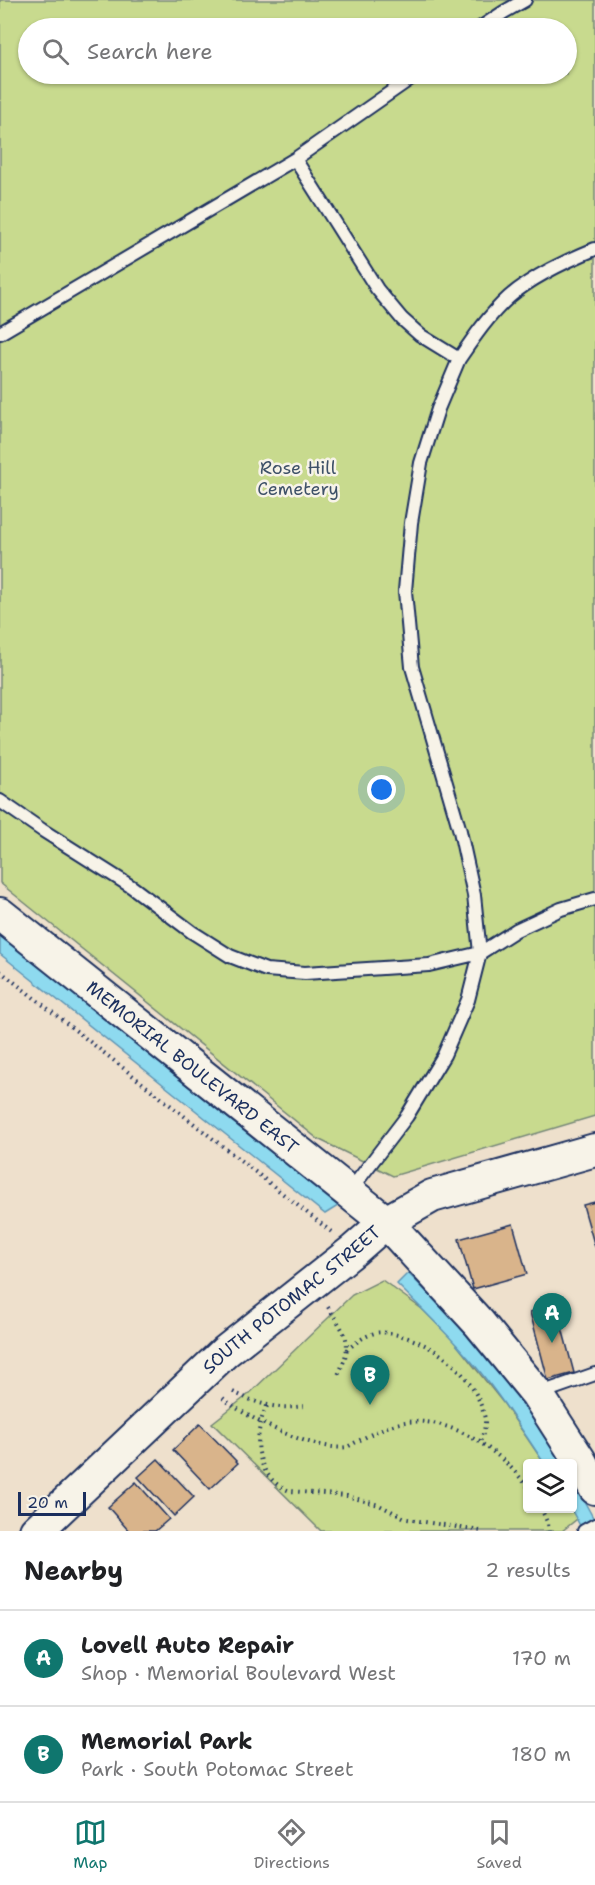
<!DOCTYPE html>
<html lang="en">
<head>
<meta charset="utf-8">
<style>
	:root { --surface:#fff; --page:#f6f6f6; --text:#202124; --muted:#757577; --line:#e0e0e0; --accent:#0f766e }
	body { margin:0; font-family:"Shantell Sans",sans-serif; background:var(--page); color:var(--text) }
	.controls { position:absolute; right:18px; bottom:18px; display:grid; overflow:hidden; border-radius:6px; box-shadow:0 2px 4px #0004 }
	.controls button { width:54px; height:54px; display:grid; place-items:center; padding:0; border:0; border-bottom:2px solid var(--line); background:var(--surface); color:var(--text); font:30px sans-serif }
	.scale { position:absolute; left:18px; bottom:15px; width:68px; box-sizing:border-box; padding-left:6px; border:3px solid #1b2f5e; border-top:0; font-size:16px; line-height:21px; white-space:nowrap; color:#1b2f5e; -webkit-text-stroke:4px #f7f3e8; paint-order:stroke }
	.you { position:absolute; left:382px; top:790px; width:21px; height:21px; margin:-15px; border:4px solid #fff; border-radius:50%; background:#1a73e8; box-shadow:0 0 0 9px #1a73e833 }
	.badge { display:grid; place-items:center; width:39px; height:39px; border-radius:50%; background:var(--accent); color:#fff; font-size:20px; font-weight:700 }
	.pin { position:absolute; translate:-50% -50px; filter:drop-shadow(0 2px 3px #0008) }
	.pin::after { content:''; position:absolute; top:32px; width:21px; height:18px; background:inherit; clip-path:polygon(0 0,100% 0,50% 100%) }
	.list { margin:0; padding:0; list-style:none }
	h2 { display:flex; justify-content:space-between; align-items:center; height:78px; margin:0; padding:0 24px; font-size:26px }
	h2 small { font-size:20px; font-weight:400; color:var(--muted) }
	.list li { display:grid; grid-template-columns:39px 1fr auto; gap:18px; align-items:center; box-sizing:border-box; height:96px; padding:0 24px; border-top:2px solid var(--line) }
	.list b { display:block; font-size:22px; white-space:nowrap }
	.list p { margin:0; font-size:20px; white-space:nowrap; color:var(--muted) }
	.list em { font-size:20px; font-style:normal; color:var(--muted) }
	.icon { flex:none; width:33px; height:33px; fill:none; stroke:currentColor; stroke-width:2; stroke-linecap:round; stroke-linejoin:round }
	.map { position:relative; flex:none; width:595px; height:1531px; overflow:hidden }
	.search { position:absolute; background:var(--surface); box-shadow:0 2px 4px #0004; left:18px; right:18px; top:18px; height:66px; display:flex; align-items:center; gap:15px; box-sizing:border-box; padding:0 21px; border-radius:33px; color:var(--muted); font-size:22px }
	.sheet { height:270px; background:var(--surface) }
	nav { display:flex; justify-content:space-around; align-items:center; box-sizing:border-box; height:84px; border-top:2px solid var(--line); background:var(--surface); font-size:16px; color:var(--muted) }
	nav a { display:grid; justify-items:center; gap:3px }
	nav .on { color:var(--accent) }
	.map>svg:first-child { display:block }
	.green { fill:#c8da8e; stroke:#728476; stroke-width:1.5; fill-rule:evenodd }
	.water { fill:#8edaef; stroke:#6096b5; stroke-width:1.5 }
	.building { fill:#d9b48b; stroke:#1b2f5e; stroke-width:1.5 }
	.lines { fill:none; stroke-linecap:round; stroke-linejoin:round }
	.lane-casing { stroke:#1b2f5e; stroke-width:16 }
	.secondary-casing { stroke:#1b2f5e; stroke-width:36 }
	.path { stroke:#1b2f5e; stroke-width:4; stroke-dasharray:1.5 4.5; stroke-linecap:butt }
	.lane { stroke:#f7f3e8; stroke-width:12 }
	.secondary { stroke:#f7f3e8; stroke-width:32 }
	.labels { text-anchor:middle; stroke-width:5; stroke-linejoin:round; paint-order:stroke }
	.park-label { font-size:18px; fill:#3e5168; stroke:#f7f3e8 }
	.street-label { font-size:18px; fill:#1b2f5e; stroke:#f7f3e8 }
</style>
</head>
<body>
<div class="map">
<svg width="595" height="1531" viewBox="0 0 595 1531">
	<rect width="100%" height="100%" fill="#eee0cc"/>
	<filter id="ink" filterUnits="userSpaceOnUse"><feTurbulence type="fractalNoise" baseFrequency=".0167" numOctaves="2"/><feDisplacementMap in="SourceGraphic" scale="12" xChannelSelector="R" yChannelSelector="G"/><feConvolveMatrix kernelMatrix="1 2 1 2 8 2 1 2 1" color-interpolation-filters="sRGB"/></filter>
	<g filter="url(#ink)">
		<path class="green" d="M0,0H595V1116L393,1176L318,1139L0,883ZM28,28H566V74H28Z
			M382,1280L422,1309L453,1340L504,1404L544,1463L528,1464V1508L571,1509L577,1519L562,1531H321L212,1423L249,1394L352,1295Z"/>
		<path class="water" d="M0,935L338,1206L325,1214L0,954Z
			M408,1273C466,1331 521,1392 562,1463H544C523,1431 502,1398 477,1368C452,1338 424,1311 397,1284Z
			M573,1481L595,1521L583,1531L571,1509L572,1508Z"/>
		<path class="building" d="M595,1202V1247L583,1205Z
			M513,1224L527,1274L473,1289L459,1239Z
			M556,1305L574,1373L548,1380L530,1312Z
			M200,1424L238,1463L210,1489L173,1450Z
			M158,1459L194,1497L174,1516L138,1477Z
			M136,1482L169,1519L155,1531H129L108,1507Z"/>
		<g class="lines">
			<defs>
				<path id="lane" d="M480,28L504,12L525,0
					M295,159L377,289L402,319L420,335L459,359C474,337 489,315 509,297C533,276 566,261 595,249
					M0,333L295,159L417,74
					M0,801L42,830L132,887L192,932L230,956L266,970L305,973L429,965L480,953L516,930L561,909L595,899
					M349,1192L407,1116L444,1055L468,1000L480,953L474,895L460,831L412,667L405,591L411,523L421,463L438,409L459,359
					M538,1394L595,1374
					M584,1531L595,1525"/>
				<g id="secondary">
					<path id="s1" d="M0,914L386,1222L479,1323L537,1394L580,1461L595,1488"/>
					<path id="s2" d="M36,1531L225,1352L354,1250L386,1222L432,1196L595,1150"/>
				</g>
			</defs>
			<use href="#lane" class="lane-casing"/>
			<use href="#secondary" class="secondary-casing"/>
			<path class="path" d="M0,971L334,1234
				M328,1307C347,1337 354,1341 338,1375
				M347,1350C355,1343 364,1336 375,1333C383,1331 393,1334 402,1336C440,1347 474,1376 484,1415C487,1424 483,1434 480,1442
				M233,1392C258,1404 276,1410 304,1406
				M223,1398C247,1419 316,1452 347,1447C366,1437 385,1425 406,1422C454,1417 500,1451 528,1487
				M267,1406C252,1435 254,1478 290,1491L347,1496L379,1505L407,1519L481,1531
				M541,1508L548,1524L549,1531"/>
			<use href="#lane" class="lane"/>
			<use href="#secondary" class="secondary"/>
		</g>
	</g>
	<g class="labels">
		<g class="park-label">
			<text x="298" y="474">Rose Hill<tspan x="298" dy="21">Cemetery</tspan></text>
		</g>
		<g class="street-label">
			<text dy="6" stroke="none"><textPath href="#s1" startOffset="246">MEMORIAL BOULEVARD EAST</textPath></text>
			<text dy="6" stroke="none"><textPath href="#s2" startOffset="345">SOUTH POTOMAC STREET</textPath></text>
		</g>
	</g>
</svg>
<div class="controls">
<button><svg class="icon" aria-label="layers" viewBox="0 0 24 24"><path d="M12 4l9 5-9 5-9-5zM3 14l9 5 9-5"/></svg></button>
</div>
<div class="scale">20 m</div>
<div class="you"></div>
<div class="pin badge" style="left:552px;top:1343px">A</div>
<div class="pin badge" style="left:370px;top:1405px">B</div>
<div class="search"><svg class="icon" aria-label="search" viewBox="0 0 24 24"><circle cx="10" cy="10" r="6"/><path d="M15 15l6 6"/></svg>Search here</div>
</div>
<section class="sheet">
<h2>Nearby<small>2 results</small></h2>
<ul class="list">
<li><span class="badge">A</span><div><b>Lovell Auto Repair</b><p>Shop · Memorial Boulevard West</p></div><em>170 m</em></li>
<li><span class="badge">B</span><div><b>Memorial Park</b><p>Park · South Potomac Street</p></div><em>180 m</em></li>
</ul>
</section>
<nav>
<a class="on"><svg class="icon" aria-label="map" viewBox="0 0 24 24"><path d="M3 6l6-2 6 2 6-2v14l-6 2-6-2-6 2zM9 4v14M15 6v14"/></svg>Map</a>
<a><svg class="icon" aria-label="directions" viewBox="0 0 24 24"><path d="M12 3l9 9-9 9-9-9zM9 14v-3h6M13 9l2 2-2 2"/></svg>Directions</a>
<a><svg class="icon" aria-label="saved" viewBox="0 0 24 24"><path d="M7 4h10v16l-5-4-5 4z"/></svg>Saved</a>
</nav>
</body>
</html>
